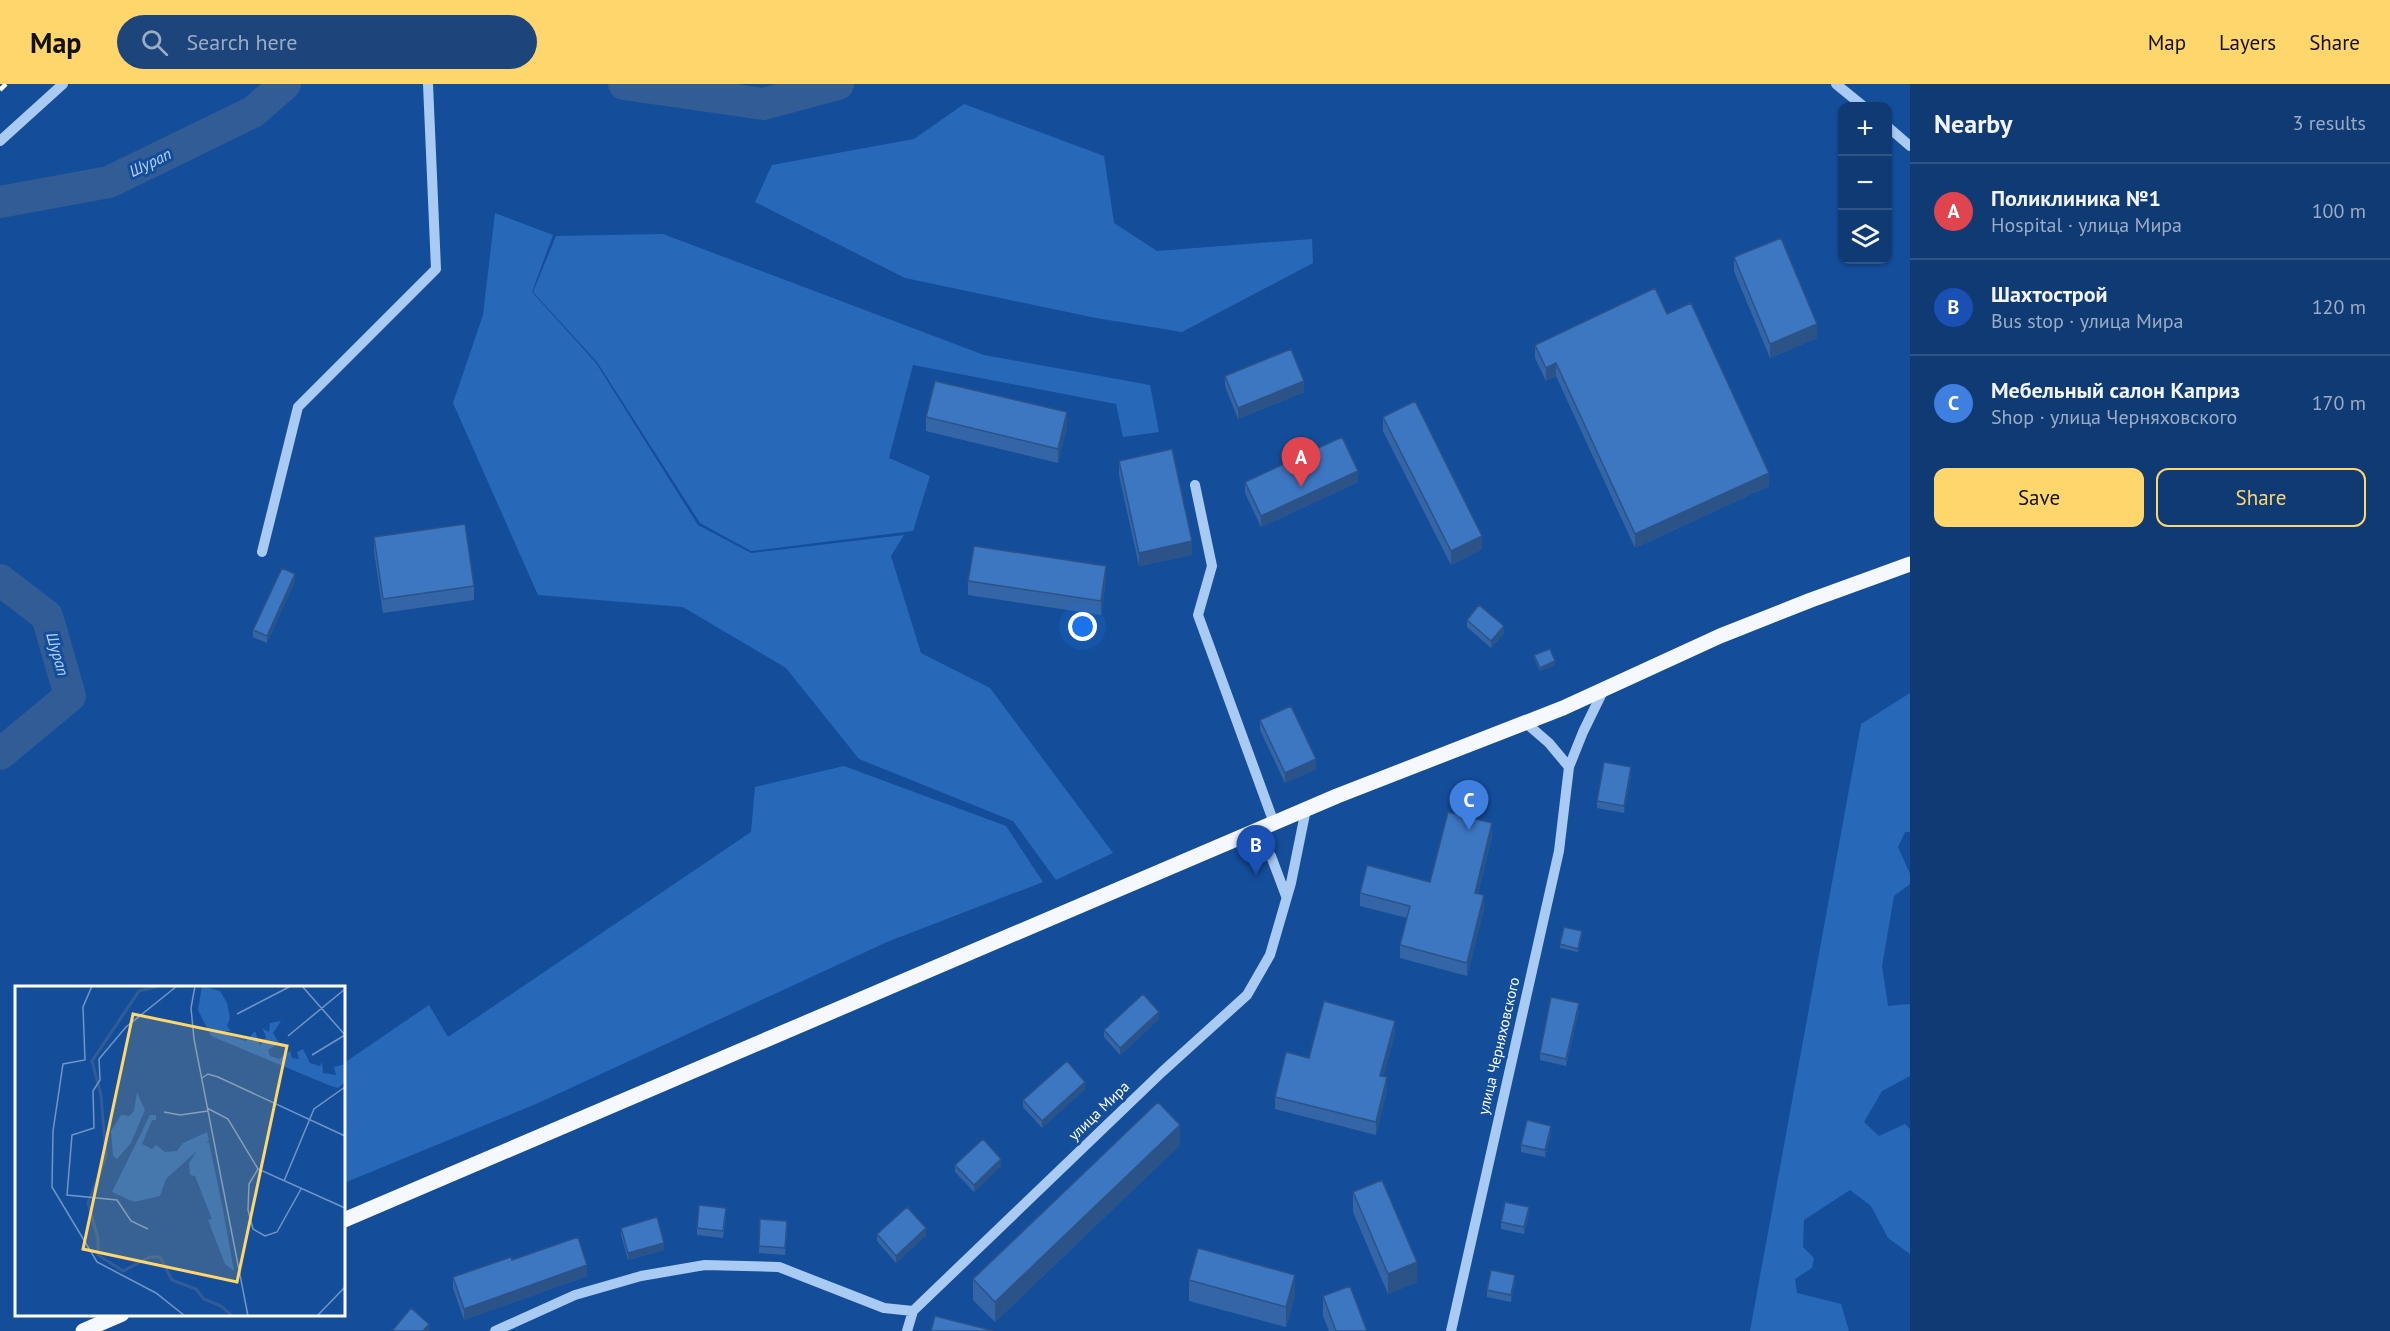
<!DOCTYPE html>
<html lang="en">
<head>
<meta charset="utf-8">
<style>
	:root { --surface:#0f3a74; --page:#1d457c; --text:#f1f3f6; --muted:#9badc5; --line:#2f5486; --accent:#ffd66b }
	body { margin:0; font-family:"PT Sans",sans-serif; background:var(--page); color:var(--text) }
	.controls { position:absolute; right:18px; top:18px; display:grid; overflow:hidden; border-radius:12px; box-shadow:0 2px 4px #0004 }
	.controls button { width:54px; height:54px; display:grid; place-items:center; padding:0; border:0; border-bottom:2px solid var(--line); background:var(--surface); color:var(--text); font:30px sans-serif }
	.you { position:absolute; left:1083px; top:543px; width:21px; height:21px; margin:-15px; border:4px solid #fff; border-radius:50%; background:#1a73e8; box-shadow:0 0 0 9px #1a73e833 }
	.badge { display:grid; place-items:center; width:39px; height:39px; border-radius:50%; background:var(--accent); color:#fff; font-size:20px; font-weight:700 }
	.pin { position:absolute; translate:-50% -50px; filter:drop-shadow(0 2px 3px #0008) }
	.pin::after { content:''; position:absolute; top:32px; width:21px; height:18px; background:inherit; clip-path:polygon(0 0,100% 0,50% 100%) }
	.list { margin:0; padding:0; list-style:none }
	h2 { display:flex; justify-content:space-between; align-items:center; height:78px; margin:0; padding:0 24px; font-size:26px }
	h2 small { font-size:20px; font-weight:400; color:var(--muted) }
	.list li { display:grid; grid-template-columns:39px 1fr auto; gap:18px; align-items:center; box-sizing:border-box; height:96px; padding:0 24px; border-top:2px solid var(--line) }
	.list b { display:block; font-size:22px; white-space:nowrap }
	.list p { margin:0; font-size:20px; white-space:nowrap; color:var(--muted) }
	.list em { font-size:20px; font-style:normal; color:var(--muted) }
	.actions { display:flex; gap:12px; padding:18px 24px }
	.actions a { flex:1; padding:14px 0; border:2px solid var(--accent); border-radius:12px; text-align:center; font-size:21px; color:var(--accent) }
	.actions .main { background:var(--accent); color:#111 }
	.icon { flex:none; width:33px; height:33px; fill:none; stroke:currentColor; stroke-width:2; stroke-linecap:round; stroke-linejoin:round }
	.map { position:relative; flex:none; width:1910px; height:1247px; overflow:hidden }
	header { display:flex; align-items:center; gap:36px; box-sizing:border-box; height:84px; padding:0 30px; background:var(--accent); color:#111 }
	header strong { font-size:28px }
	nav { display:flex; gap:33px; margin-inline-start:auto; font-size:21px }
	.search { width:420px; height:54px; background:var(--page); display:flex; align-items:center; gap:15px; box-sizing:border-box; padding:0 21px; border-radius:33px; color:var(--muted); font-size:22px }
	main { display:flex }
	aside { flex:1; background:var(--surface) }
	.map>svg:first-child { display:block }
	.green { fill:#2768b9 }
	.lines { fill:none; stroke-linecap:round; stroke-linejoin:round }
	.river { stroke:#315c95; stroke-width:32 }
	.minor { stroke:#a9caf3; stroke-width:10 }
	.major { stroke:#f5f9ff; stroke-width:15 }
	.rail { stroke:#fff; stroke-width:4.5; stroke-dasharray:10 4.5; stroke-linecap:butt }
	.wall { fill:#3466a7 }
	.shaded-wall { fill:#2b5388 }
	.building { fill:#3d77c2; stroke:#2b5388; stroke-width:1.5 }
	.labels { text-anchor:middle; stroke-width:6; stroke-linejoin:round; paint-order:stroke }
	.street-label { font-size:15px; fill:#fff; stroke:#144e9b }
	.water-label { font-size:16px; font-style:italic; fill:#b6d4fa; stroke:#144e9b }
	.inset-river { fill:none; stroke:#315c95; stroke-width:3 }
	.inset-road { fill:none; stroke:#7295c3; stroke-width:1.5 }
	.view { fill:#ffd66b; fill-opacity:0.15; stroke:#ffd66b; stroke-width:3 }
	.inset-edge { fill:none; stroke:#fff; stroke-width:3 }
</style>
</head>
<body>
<header>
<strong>Map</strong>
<div class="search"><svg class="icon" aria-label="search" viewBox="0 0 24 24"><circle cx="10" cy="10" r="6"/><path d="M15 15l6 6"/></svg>Search here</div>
<nav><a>Map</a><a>Layers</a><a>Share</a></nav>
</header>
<main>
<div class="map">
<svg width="1910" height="1247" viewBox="0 0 1910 1247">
	<rect width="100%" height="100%" fill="#144e9b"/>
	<path class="green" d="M964,20L1104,72L1114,139L1157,167L1312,155L1313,179L1182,248L1096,234L905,194L755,118L772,81L914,55Z
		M495,129L553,151L532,208L596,279L698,441L751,469L904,451L891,472L921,569L990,604L1113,769L1056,796L1013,737L859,675L786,584L683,523L538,511L453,319L483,231Z
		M663,150L984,271L1150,301L1159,348L1123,353L1116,320L913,281L889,374L930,392L913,447L751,467L700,439L597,278L533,208L556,152Z
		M1910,609V748H1905L1898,763L1910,790V800L1894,812L1882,882L1888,922L1910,920V992L1882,1007L1864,1038L1879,1052L1905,1040L1910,1045V1170L1888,1154L1871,1122L1850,1106L1804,1136L1803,1163L1814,1174L1812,1184L1795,1195L1797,1209L1841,1220L1849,1247H1750L1861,640Z
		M844,682L1006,742L1043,798L887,858L536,1020L344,1099V979L429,921L448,953L751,748L755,703Z"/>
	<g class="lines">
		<path class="river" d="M624,0L763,20L838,0
			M0,118L109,98L253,28L285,0
			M0,496L47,532L70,612L0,670"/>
		<path class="minor" d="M1836,0L1863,22
			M1888,43L1910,62
			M0,57L63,0
			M1195,401L1212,482L1198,531L1274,739
			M262,468L298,323L436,185L428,0
			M1569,683L1583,648L1604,605
			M1250,749L1271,772L1286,812
			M495,1247L575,1211L641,1192L705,1181L779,1183L884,1224L913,1227
			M907,1247L913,1227L1162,988L1247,911L1270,871L1291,799L1306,725
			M1451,1247L1559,767L1569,683L1549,659L1526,639"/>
		<path class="major" d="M344,1136L1337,712L1563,624L1720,552L1811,516L1910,480
			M83,1247L122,1230"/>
		<path class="rail" d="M0,6L6,0"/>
	</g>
	<path class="wall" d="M1734,173L1817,254L1770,274L1734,187Z
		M1667,230L1769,402L1635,464L1556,292L1546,297L1535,274V261Z
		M1225,292L1304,308L1238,335L1225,302Z
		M926,333L1067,342L1058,379L926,347Z
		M1383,333L1482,465L1451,481L1383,347Z
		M1119,377L1192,471L1139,482L1119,391Z
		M1245,398H1358L1261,443L1245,409Z
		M374,453L474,502V516L383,529L374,467Z
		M1106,496L1101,531L968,511V497Z
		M295,497L267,559L253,553V546Z
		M1467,536L1504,549L1491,564L1467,543Z
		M1534,571L1555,581L1540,587L1534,574Z
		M1260,636L1316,685L1285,699L1260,646Z
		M1631,690L1624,729L1597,724V717Z
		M1492,752L1478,810L1484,824L1467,892L1400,874V861L1407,834L1360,822V809L1430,798Z
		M1582,851L1578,868L1560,864V860Z
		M1579,926L1566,982L1540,976V969Z
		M1159,935L1120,971L1104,953V946Z
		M1395,950L1383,992L1387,1006L1376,1051L1275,1025V1013L1309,974Z
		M1085,1005L1042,1044L1023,1023V1016Z
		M1551,1049L1545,1073L1521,1068V1061Z
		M1180,1061L995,1238L973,1216V1195Z
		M955,1081L1001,1082L974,1108L955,1088Z
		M1353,1108L1417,1198L1388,1210L1353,1128Z
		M1529,1130L1524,1150L1501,1145V1138Z
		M726,1131L723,1154L697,1151V1144Z
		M621,1144L664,1166L628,1176L621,1151Z
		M787,1144L785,1171L759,1169V1162Z
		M877,1150L926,1151L896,1179L877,1157Z
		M512,1176L587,1192L464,1236L453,1204V1193Z
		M1189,1196L1295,1211L1286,1243L1189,1217Z
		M1515,1198L1511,1218L1487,1213V1206Z
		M1323,1212L1367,1247H1329L1323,1232Z"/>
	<path class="shaded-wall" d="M1817,240V254L1770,274V260Z
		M1556,279V292L1546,297V284Z
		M1304,297V308L1238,335V324Z
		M1067,328V342L1058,379V365Z
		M1358,387V398L1261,443V432Z
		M1769,389V402L1635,464V450Z
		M1482,452V465L1451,481V467Z
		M1192,457V471L1139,482V469Z
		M1106,482V496L1101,531V517Z
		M295,490V497L267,559V552Z
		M1504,542V549L1491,564V557Z
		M1555,577V581L1540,587V584Z
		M1316,675V685L1285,699V689Z
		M1631,683V690L1624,729V722Z
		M1492,739V752L1475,822V809Z
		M1484,811V824L1467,892V879Z
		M1579,919V926L1566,982V975Z
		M1159,928V935L1120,971V964Z
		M1395,937V950L1380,1004V992Z
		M1387,993V1006L1376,1051V1038Z
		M1085,998V1005L1042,1044V1037Z
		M1180,1041V1061L995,1238V1218Z
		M1551,1042V1049L1545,1073V1066Z
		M1001,1075V1082L974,1108V1101Z
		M1529,1123V1130L1524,1150V1143Z
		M926,1144V1151L896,1179V1172Z
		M664,1159V1166L628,1176V1169Z
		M1417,1178V1198L1388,1210V1190Z
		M587,1181V1192L464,1236V1225Z
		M1295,1191V1211L1286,1243V1223Z
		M1515,1191V1198L1511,1218V1211Z
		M429,1240V1247H423Z"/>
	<path class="building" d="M1781,154L1817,240L1770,260L1734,173Z
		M1655,204L1667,230L1691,219L1769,389L1635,450L1556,279L1546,284L1535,261Z
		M1291,265L1304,297L1238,324L1225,292Z
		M935,297L1067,328L1058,365L926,333Z
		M1415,317L1482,452L1451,467L1383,333Z
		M1342,353L1358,387L1261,432L1245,398Z
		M1172,365L1192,457L1139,469L1119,377Z
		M465,440L474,502L383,515L374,453Z
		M974,462L1106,482L1101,517L968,497Z
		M282,484L295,490L267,552L253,546Z
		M1479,521L1504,542L1491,557L1467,536Z
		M1550,565L1555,577L1540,584L1534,571Z
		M1291,622L1316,675L1285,689L1260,636Z
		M1604,678L1631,683L1624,722L1597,717Z
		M1448,728L1492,739L1475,809L1484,811L1467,879L1400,861L1410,822L1360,809L1367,781L1430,798Z
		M1564,843L1582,847L1578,865L1560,860Z
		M1143,910L1159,928L1120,964L1104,946Z
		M1551,913L1579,919L1566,975L1540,969Z
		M1324,917L1395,937L1380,992L1387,993L1376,1038L1275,1013L1286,968L1309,974Z
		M1067,977L1085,998L1042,1037L1023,1016Z
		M1158,1018L1180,1041L995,1218L973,1195Z
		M1527,1036L1551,1042L1545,1066L1521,1061Z
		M983,1055L1001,1075L974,1101L955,1081Z
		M1382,1096L1417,1178L1388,1190L1353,1108Z
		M1505,1118L1529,1123L1524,1143L1501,1138Z
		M699,1121L726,1124L723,1147L697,1144Z
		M907,1123L926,1144L896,1172L877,1150Z
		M657,1133L664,1159L628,1169L621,1144Z
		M760,1135L787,1137L785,1164L759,1162Z
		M578,1153L587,1181L464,1225L453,1193L511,1173L512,1176Z
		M1198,1164L1295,1191L1286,1223L1189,1196Z
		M1491,1186L1515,1191L1511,1211L1487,1206Z
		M1350,1202L1367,1247H1336L1323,1212Z
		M411,1224L429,1240L423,1247H392Z
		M935,1232L994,1247H931Z"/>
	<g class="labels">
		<g class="street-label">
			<text transform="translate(1499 962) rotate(-77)" y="5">улица Черняховского</text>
			<text transform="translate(1099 1027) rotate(-44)" y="5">улица Мира</text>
		</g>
		<g class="water-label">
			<text transform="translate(150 78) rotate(-26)" y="6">Шурап</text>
			<text transform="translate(58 570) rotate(74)" y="6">Шурап</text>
		</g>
	</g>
	<g transform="translate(15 902)">
		<rect width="330" height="330" fill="#144e9b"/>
		<path d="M187,0L205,5L212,17L215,32L212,40L216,45H211L212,49L231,55L240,45L245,60L251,51L247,42L254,46L255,37L266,35L258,47L264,57L253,64L255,70L264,73L275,65L277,72L284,73L282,66L288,63L295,77L305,80L307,76L308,87L321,89L319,81L330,78V96L323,102L316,100L196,50L183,24ZM122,106L130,124L116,157L102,173L98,170L96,145L106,129L114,130L119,125ZM135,129H141V134H137L127,158L137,163L141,159L150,166L162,165L168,157L192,146L194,154L151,193L145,210L119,216L97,206ZM194,156L208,224L219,285L210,278L193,234L197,233L180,190L175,189L174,177L186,159Z" fill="#2768b9"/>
		<path class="inset-river" d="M144,0L124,5L77,75L86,109L91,170L73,217L83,252V269L108,285L135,271H145L157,294L181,303L189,313L206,320L217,330"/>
		<path class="inset-road" d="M77,0L68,21L70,74L48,78L38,145L37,201L82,276L141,307L170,330M180,0L176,22L179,53L233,330M287,0L330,49M222,28L276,0M273,50L330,3M297,69L330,49M187,92L193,88L203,91L330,150M192,122L213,133L243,183L330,222M149,126L165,129L193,125M243,183L234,198L233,224L238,243L250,250L262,246L286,203M269,195L299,123L330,101M133,243L116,235L102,214L52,209L57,149L79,142L78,105L85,94L84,73L111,41L162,0M302,330L330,301"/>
		<path class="view" d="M118,28L272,60L222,296L68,263Z"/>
		<rect width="330" height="330" class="inset-edge"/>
	</g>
</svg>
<div class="controls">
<button>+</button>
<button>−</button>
<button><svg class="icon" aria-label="layers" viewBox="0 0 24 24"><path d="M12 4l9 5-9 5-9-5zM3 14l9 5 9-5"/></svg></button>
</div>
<div class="you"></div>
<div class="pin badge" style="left:1301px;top:403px;background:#e0444e">A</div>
<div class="pin badge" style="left:1256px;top:791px;background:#1a4fb4">B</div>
<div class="pin badge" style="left:1469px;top:746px;background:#3f7fe0">C</div>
</div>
<aside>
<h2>Nearby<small>3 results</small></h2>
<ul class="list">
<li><span class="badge" style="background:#e0444e">A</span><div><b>Поликлиника №1</b><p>Hospital · улица Мира</p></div><em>100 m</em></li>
<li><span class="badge" style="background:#1a4fb4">B</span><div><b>Шахтострой</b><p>Bus stop · улица Мира</p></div><em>120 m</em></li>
<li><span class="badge" style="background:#3f7fe0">C</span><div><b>Мебельный салон Каприз</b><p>Shop · улица Черняховского</p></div><em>170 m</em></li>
</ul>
<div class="actions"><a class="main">Save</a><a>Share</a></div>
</aside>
</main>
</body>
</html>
